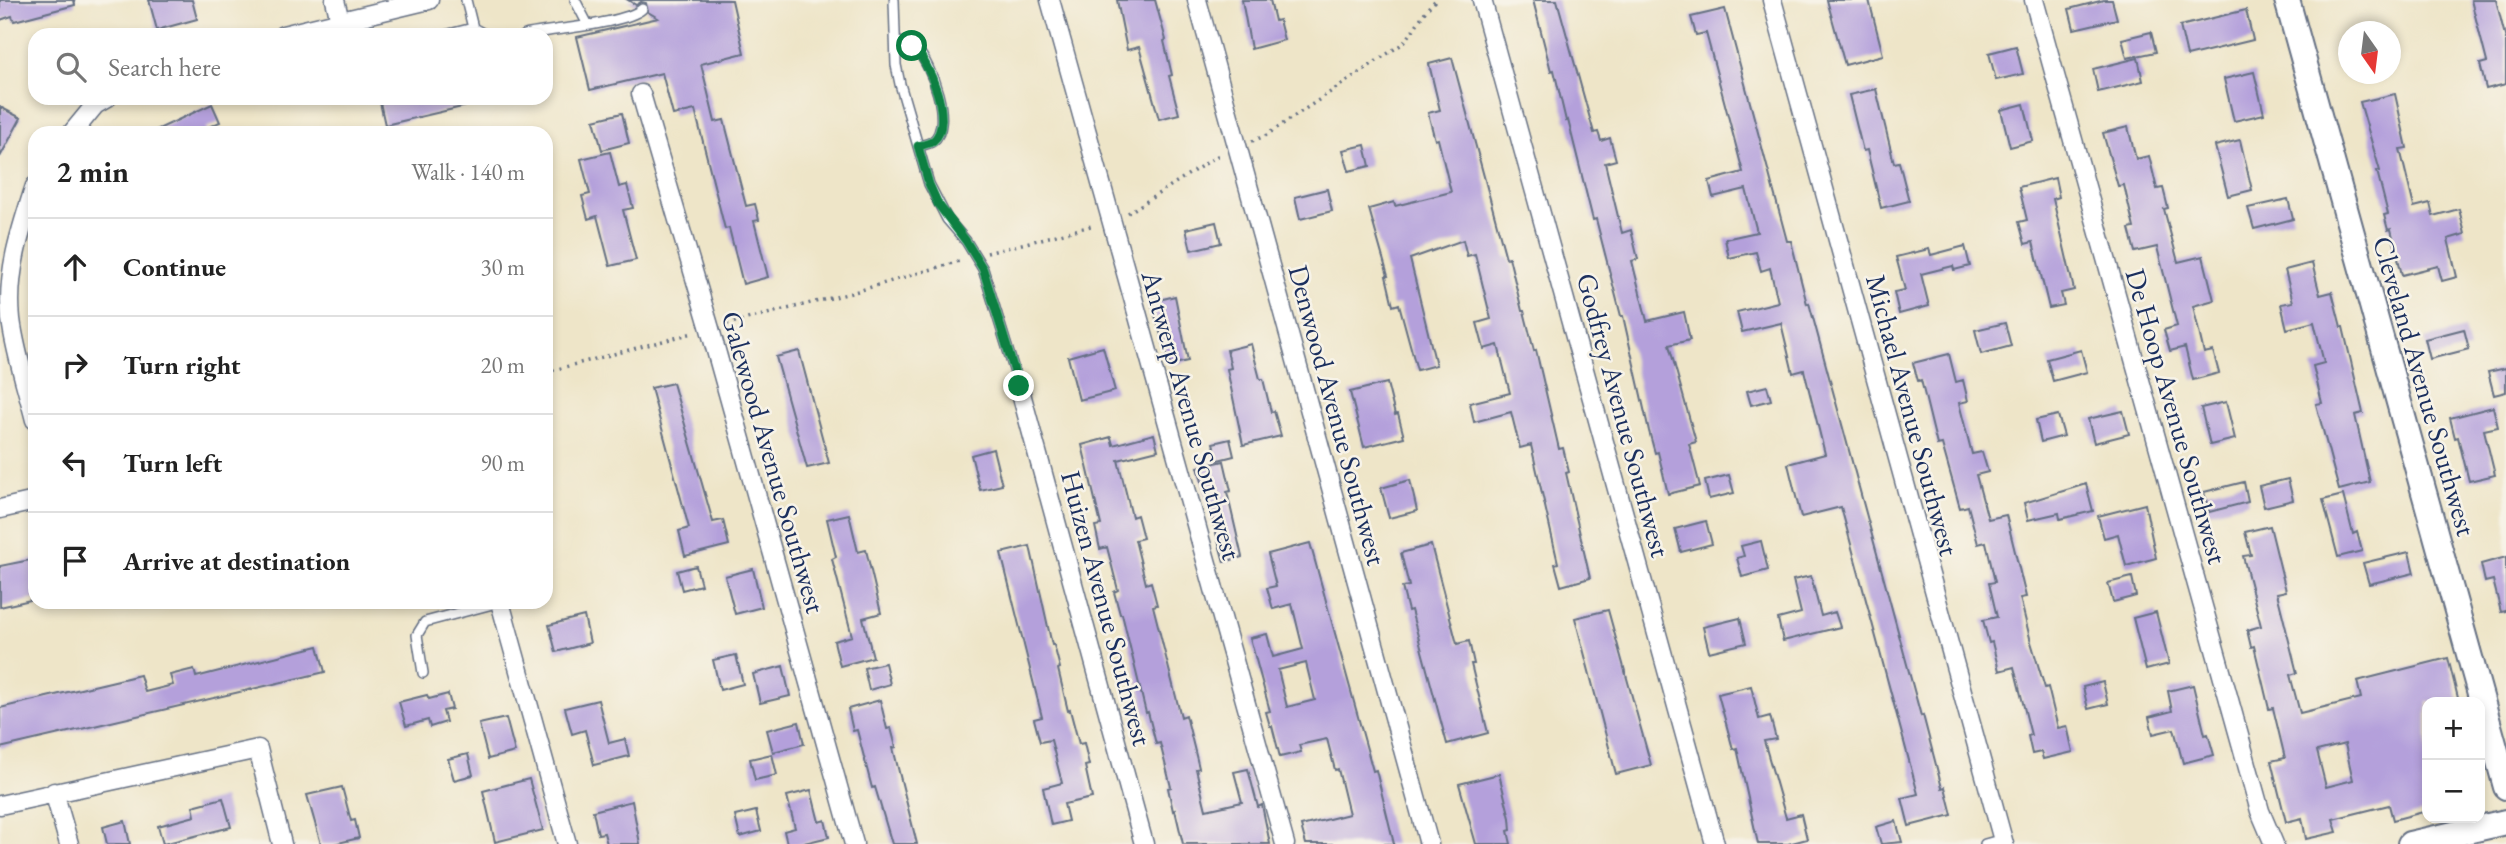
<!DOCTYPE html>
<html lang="en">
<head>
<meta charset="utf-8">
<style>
	:root { --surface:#fff; --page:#f6f6f6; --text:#222; --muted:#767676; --line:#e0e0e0 }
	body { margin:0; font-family:"EB Garamond",serif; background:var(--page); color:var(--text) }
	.controls { position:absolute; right:21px; bottom:21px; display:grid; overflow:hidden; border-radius:14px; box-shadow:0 4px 10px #0003 }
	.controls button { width:63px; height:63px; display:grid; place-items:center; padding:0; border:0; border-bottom:2px solid var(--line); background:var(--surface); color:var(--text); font:35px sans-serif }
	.compass { position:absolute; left:2338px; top:21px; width:63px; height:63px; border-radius:50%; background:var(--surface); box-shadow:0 4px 10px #0003; rotate:166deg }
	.stop { position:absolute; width:21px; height:21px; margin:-16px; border:5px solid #0b8043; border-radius:50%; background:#fff }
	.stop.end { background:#0b8043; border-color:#fff; box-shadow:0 2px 7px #0008 }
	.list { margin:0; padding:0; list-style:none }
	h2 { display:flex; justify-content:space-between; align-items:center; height:91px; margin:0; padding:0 28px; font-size:30px }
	h2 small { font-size:23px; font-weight:400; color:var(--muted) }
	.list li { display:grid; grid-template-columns:46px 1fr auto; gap:21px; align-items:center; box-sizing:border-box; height:98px; padding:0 28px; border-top:2px solid var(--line) }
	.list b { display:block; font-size:26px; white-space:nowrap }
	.list em { font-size:23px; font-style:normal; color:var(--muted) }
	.icon { flex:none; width:38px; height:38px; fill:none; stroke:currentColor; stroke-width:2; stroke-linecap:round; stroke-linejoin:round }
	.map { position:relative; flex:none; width:2506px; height:844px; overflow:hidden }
	.search { position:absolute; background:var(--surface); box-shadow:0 4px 10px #0003; left:28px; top:28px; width:525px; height:77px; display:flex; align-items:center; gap:18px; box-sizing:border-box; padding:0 24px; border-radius:21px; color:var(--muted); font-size:26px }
	.panel { position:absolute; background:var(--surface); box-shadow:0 4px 10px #0003; left:28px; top:126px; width:525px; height:483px; border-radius:21px }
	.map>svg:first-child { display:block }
	.building { fill:#b4a0db; fill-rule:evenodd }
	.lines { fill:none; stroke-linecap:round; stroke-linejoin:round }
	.lane-casing { stroke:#656f83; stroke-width:12 }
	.street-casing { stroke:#656f83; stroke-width:21 }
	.secondary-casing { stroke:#656f83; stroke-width:28 }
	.path { stroke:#656f83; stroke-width:3.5; stroke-dasharray:2 5; stroke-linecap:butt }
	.lane { stroke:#fff; stroke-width:9 }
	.street { stroke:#fff; stroke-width:18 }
	.secondary { stroke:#fff; stroke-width:24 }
	.route { stroke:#0b8043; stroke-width:9 }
	.labels { text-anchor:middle; stroke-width:5; stroke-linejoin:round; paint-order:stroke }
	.street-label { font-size:28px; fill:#1b2f5e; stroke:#f7f3e8 }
</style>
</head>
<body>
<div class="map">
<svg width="2506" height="844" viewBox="0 0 2506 844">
	<rect width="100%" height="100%" fill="#f7f3e8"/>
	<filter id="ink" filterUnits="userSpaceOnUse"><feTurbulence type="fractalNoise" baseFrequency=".0143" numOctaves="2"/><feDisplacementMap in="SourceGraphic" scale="14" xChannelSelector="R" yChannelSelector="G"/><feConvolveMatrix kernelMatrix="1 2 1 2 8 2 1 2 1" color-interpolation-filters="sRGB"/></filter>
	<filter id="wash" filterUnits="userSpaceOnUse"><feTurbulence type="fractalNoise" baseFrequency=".00686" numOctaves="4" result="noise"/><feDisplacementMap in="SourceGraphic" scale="28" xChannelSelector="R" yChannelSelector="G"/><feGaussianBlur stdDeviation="1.57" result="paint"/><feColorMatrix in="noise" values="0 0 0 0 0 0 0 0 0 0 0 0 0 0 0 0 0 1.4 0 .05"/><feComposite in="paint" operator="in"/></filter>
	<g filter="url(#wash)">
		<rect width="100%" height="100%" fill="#eee5c8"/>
		<g id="blocks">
			<path class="building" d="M0,0H74L75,5L14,21L12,16L0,20Z
				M149,0H192L197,19L157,30Z
				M628,0H732L744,53L701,64L715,122L724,120L746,206L755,204L759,220L754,221L768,277L743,284L729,228L725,229L695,110L673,115L662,73L590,90L577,37L658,18L648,12L646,3L641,2L636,5Z
				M1117,0H1155L1166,40L1164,41L1172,75L1169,76L1179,114L1159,119L1139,47L1127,50Z
				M1242,0H1270L1275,21L1279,20L1284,40L1251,49Z
				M1533,0H1557L1594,133L1598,132L1601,141L1610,138L1616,160L1605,163L1622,233L1631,230L1638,259L1632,261L1647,321L1684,312L1690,340L1669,345L1696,442L1689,444L1700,486L1668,494L1658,452L1655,453L1649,431L1623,316H1621L1596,219L1593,220L1568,120L1566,121L1554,70L1551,71Z
				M1827,0H1869L1883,55L1845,65Z
				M2104,0H2112L2117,19L2074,29L2069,9Z
				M2471,0H2496L2506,40V84L2486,89L2480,64L2487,62Z
				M1725,9L1787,241H1791L1807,304L1809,303L1921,716L1923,715L1942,788L1945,787L1952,815L1909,826L1902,798L1918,794L1841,507L1801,517L1788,464L1825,454L1804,370L1793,373L1781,323L1742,332L1737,312L1778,302L1770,268L1761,271L1756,252L1729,258L1725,239L1757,232L1746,189L1713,197L1709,181L1743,172L1706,33L1696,35L1691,17Z
				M2246,10L2253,40L2187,56L2180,26Z
				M2151,32L2156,52L2127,58L2122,39Z
				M2016,46L2023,74L1996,80L1989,53Z
				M1452,58L1506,258L1509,257L1522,311H1524L1534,351L1536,350L1559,449L1563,448L1569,472L1566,473L1590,578L1561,586L1555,564L1558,563L1531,445L1520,448L1511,412L1474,422L1470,403L1510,393L1498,345L1484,349L1477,323L1491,319L1475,254L1467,256L1463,240L1410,259L1436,365L1417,370L1399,304L1393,306L1386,276H1388L1369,209L1394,202L1395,206L1451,192L1438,139L1435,140L1428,113L1440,110L1429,64Z
				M2138,58L2143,81L2098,92L2093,69Z
				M2254,72L2264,114L2234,121L2224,79Z
				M1876,89L1894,163L1899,162L1909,201L1881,208L1867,150L1863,151L1849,95Z
				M2395,94L2407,148L2400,149L2414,207L2430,203L2433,216L2459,209L2465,234L2448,239L2457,277L2442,281L2438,266L2402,275L2391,229L2388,230L2384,215L2388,214L2377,171H2380L2360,102Z
				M379,98H474L475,104L385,125Z
				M212,104L220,122L206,128L208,133H150Z
				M2024,104L2033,141L2010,147L2001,110Z
				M0,107L21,118L0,157Z
				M622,113L629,143L602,150L594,120Z
				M2128,127L2136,159L2149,156L2157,189L2163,188L2168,208L2164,209L2178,262L2203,256L2214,300L2193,306L2204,353L2213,351L2219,373L2193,380L2185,347L2170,351L2164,330L2177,326L2157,247L2135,252L2129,229L2134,228L2124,185L2118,186L2103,133Z
				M2240,140L2252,190L2228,196L2215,146Z
				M1365,145L1370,166L1349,171L1343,150Z
				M610,152L619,187L627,185L633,208L623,210L636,260L610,266L597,216L588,219L582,196L590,194L581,159Z
				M2055,178L2059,197L2053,199L2074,290L2061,293L2064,305L2049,308L2033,242L2025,244L2019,222L2027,220L2019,187Z
				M1327,189L1332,211L1300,219L1295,197Z
				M2288,199L2293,219L2254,229L2248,208Z
				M1216,222L1221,243L1191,250L1186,229Z
				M1965,246L1970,266L1954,270L1953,266L1921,274L1929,306L1899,314L1894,292L1905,290L1896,257L1929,249L1931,255Z
				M2312,263L2320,295L2332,292L2341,327H2343L2363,413L2355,415L2370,482L2339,490L2316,404L2322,403L2313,366L2324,363L2314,322L2287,329L2281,304L2293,302L2285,270Z
				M1175,296L1188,361L1170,365L1151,302Z
				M2005,323L2011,346L1981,354L1975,330Z
				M2464,329L2469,349L2430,359L2425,339Z
				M1251,344L1260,379H1263L1271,412L1274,411L1281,436L1243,445L1227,369L1231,368L1227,350Z
				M1103,347L1115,391L1079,400L1068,357Z
				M2081,350L2087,372L2053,381L2047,359Z
				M799,351L829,463L807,468L776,357Z
				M1949,354L1956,382L1963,380L1968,401L1959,403L1972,454L1982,452L1988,472L1976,475L1988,519L2006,515L2026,597L2020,598L2031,642L2045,688L2048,687L2058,728L2067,726L2073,752L2043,759L2041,752L2032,754L2028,736L2031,735L2014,667L1999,671L1992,642L1989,643L1983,620L1997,617L1989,583L1995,582L1986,542L1978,544L1968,506L1960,508L1942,444L1937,445L1921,380L1918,381L1913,363Z
				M2506,368V392L2494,395L2488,372Z
				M673,383L713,522L723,520L729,545L685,556L679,531L689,528L651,388Z
				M1387,383L1395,415L1398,414L1404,437L1364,447L1350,392Z
				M1767,386L1771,400L1751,405L1747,391Z
				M2226,402L2235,439L2210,445L2201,408Z
				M2493,407L2498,427L2484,430L2495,475L2469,481L2458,437L2455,438L2450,418Z
				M2123,411L2129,434L2094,443L2088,419Z
				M2058,415L2064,436L2041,442L2036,420Z
				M1154,434L1158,450L1118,460L1132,517L1137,515L1143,538L1135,540L1146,584L1151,582L1157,605L1153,606L1181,717L1186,715L1199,768L1196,769L1206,810L1242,802L1234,772L1248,769L1258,807L1262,805L1270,844H1183L1175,810L1173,811L1168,788L1171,787L1160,743L1156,744L1148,712L1146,713L1122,614H1120L1114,592L1118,590L1107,547L1100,549L1095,526L1101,525L1082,445L1111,437L1113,445Z
				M1230,439L1234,456L1218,460L1213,443Z
				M993,449L1002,485L980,490L971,455Z
				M1224,461L1231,491L1227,492L1242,557L1224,562L1198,467Z
				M1729,475L1734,493L1709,499L1705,481Z
				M2288,479L2293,500L2264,507L2259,486Z
				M1410,480L1417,511L1389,518L1381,488Z
				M2244,482L2248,502L2209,512L2204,492Z
				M2086,484L2093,511L2060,519L2059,513L2028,520L2024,503Z
				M2343,495L2353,534L2357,532L2362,551L2338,557L2323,500Z
				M2145,504L2156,558L2126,566L2118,534L2104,538L2098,516Z
				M849,514L858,552L866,550L881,613L863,618L873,657L840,666L834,641L852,636L832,559L836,557L827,519Z
				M1706,521L1712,544L1681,552L1675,529Z
				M2270,526L2286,591L2277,593L2297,673L2290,675L2300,713L2361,698L2357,681L2448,658L2459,702H2427V811L2393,820L2389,805L2333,819L2337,832L2306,839L2302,818L2286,822L2271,761L2285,758L2273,708L2269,709L2254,646L2251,647L2247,630L2261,626L2243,556L2251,555L2245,532ZM2345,744L2353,780L2326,787L2317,751Z
				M1761,541L1768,570L1742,577L1737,558L1744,556L1741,546Z
				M1310,543L1373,771L1376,770L1394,844H1306L1301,826L1349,814L1338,769L1335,770L1327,739L1299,745L1301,752L1280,757L1272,726H1270L1266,712L1270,711L1250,638L1267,634L1273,657L1303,649L1292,604L1273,609L1267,588L1276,586L1268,554ZM1306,663L1315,700L1287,707L1278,670Z
				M1431,545L1457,644L1469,641L1474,664H1471L1488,733L1447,744L1411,610L1408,611L1402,587L1409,586L1401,553Z
				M1030,546L1052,645H1054L1060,668L1058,669L1068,711L1070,710L1079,744L1084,743L1089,765L1085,766L1092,798L1064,804L1068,821L1051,825L1043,788L1062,783L1051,740L1040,742L1034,719L1042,717L1001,553Z
				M2409,552L2414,573L2369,584L2363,563Z
				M2506,557V611L2501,612L2493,580L2485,582L2481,564Z
				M35,559V599L0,607V566Z
				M696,566L701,585L682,590L677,571Z
				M753,569L762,607L735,614L725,576Z
				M1811,576L1821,616L1835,612L1840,627L1783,641L1778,619L1801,613L1793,580Z
				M2132,577L2136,596L2113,602L2108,583Z
				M1608,610L1651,765L1616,774L1575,618Z
				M2156,612L2169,664L2146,670L2133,618Z
				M584,616L590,643L556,652L549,625Z
				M1740,618L1746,643L1709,652L1703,627Z
				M318,646L325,672L0,748V708L140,675L145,692L173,685L170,675L194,669L196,677Z
				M736,655L743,684L720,690L713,660Z
				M885,663L890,684L869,690L864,668Z
				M783,666L790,696L760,703L753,674Z
				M2103,682L2108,704L2088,709L2083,687Z
				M2193,685L2205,735L2208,734L2214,755L2183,763L2174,729L2153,734L2149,717L2172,711L2168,691Z
				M1751,686L1759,719L1770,716L1776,739L1764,741L1786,818L1801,814L1807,839L1788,844H1758L1737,748L1733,749L1718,694Z
				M448,694L452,709L443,711L446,722L430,727L428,720L406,726L399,702L427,695L429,699Z
				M598,700L609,743L625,739L629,756L594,765L585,730L572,734L565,708Z
				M880,700L887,729L891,728L896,747L893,748L917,844H892L875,787L872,788L857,730L853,731L848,709Z
				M506,718L515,752L488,759L479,724Z
				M799,722L804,744L773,752L767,730Z
				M468,754L473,775L454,780L448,759Z
				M772,754L777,775L755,780L750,759Z
				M1499,774L1510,818L1511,830L1508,831L1511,844H1476L1459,784Z
				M529,779L543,830L495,842L483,791Z
				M342,787L351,821L355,820L359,838L334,844H321L307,795Z
				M811,790L819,822L825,820L829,837L800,844H787L784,831L795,828L787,796Z
				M223,798L231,827L163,844L158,826L195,816L193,806Z
				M632,801L640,844H607L604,833L598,834L593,811Z
				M756,811L761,831L740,837L735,816Z
				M125,821L130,844H107L103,827Z
				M1896,821L1902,842L1881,844L1876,827Z"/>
		</g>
	</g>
	<g filter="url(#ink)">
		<use href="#blocks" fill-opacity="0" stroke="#656f83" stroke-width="2"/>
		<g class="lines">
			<defs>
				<path id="lane" d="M466,0L473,28
					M575,0L588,25
					M894,0L896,65L900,84L929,184L947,219L966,241L983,269L1019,386
					M340,21L344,35
					M445,35L473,28L486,35
					M525,35C551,29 625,24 642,9
					M896,42C903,42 910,44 916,49C931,63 954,125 933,141C929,144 923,145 918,146
					M423,673L417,635L425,622L500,602
					M1985,844L2003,839"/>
				<path id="street" d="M335,0L340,21
					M1050,0L1285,844
					M1197,0L1429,844
					M1482,0L1715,844
					M1772,0L2004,844
					M2034,0L2260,811L2274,844
					M283,35L429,0
					M641,94L710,329L854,844
					M72,133L95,105L107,98
					M35,186C21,229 6,273 11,319C15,352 27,388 35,420
					M1019,386L1144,844
					M0,509L35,501
					M500,602L567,844
					M54,792L69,844
					M0,805L258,749L282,844"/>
				<path id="secondary" d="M2287,0L2506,787
					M2410,844L2506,822"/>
			</defs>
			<use href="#lane" class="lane-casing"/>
			<use href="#street" class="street-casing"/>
			<use href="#secondary" class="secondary-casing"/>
			<path class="path" d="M1252,141L1265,136L1402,44C1416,31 1421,12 1436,0
				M1128,213L1222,153
				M987,253L1095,225
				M727,324L851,293L963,260
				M546,372L693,333"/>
			<use href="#lane" class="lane"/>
			<use href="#street" class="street"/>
			<use href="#secondary" class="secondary"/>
		</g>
	</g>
	<g class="lines" filter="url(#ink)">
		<path class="route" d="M912,46C929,60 955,124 933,141C929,144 923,145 918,146L929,184L938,204L966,241L983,269L1019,386"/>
	</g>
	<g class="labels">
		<g class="street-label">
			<text transform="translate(2425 386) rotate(74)" y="10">Cleveland Avenue Southwest</text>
			<text transform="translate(1192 415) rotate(74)" y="10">Antwerp Avenue Southwest</text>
			<text transform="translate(1338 415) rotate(75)" y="10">Denwood Avenue Southwest</text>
			<text transform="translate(1624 415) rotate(75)" y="10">Godfrey Avenue Southwest</text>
			<text transform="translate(1913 415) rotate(75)" y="10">Michael Avenue Southwest</text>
			<text transform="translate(2177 416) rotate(74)" y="10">De Hoop Avenue Southwest</text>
			<text transform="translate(774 462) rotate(74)" y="10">Galewood Avenue Southwest</text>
			<text transform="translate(1107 608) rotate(75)" y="10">Huizen Avenue Southwest</text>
		</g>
	</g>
</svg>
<div class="controls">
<button>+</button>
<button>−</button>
</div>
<svg class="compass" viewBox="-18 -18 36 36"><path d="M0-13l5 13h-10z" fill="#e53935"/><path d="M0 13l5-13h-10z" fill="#767676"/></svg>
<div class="stop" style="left:912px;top:46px"></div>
<div class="stop end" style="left:1019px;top:386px"></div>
<div class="search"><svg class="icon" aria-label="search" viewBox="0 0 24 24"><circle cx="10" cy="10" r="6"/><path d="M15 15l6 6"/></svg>Search here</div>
<section class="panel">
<h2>2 min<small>Walk · 140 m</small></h2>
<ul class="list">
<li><svg class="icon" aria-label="ahead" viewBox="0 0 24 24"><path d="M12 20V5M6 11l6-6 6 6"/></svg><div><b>Continue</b></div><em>30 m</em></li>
<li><svg class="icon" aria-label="right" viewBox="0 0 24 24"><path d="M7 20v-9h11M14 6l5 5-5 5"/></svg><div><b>Turn right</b></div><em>20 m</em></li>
<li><svg class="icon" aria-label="left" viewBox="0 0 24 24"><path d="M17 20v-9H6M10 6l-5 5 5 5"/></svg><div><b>Turn left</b></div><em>90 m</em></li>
<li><svg class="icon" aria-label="arrive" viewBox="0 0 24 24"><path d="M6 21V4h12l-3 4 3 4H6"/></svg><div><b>Arrive at destination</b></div></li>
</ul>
</section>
</div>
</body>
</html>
